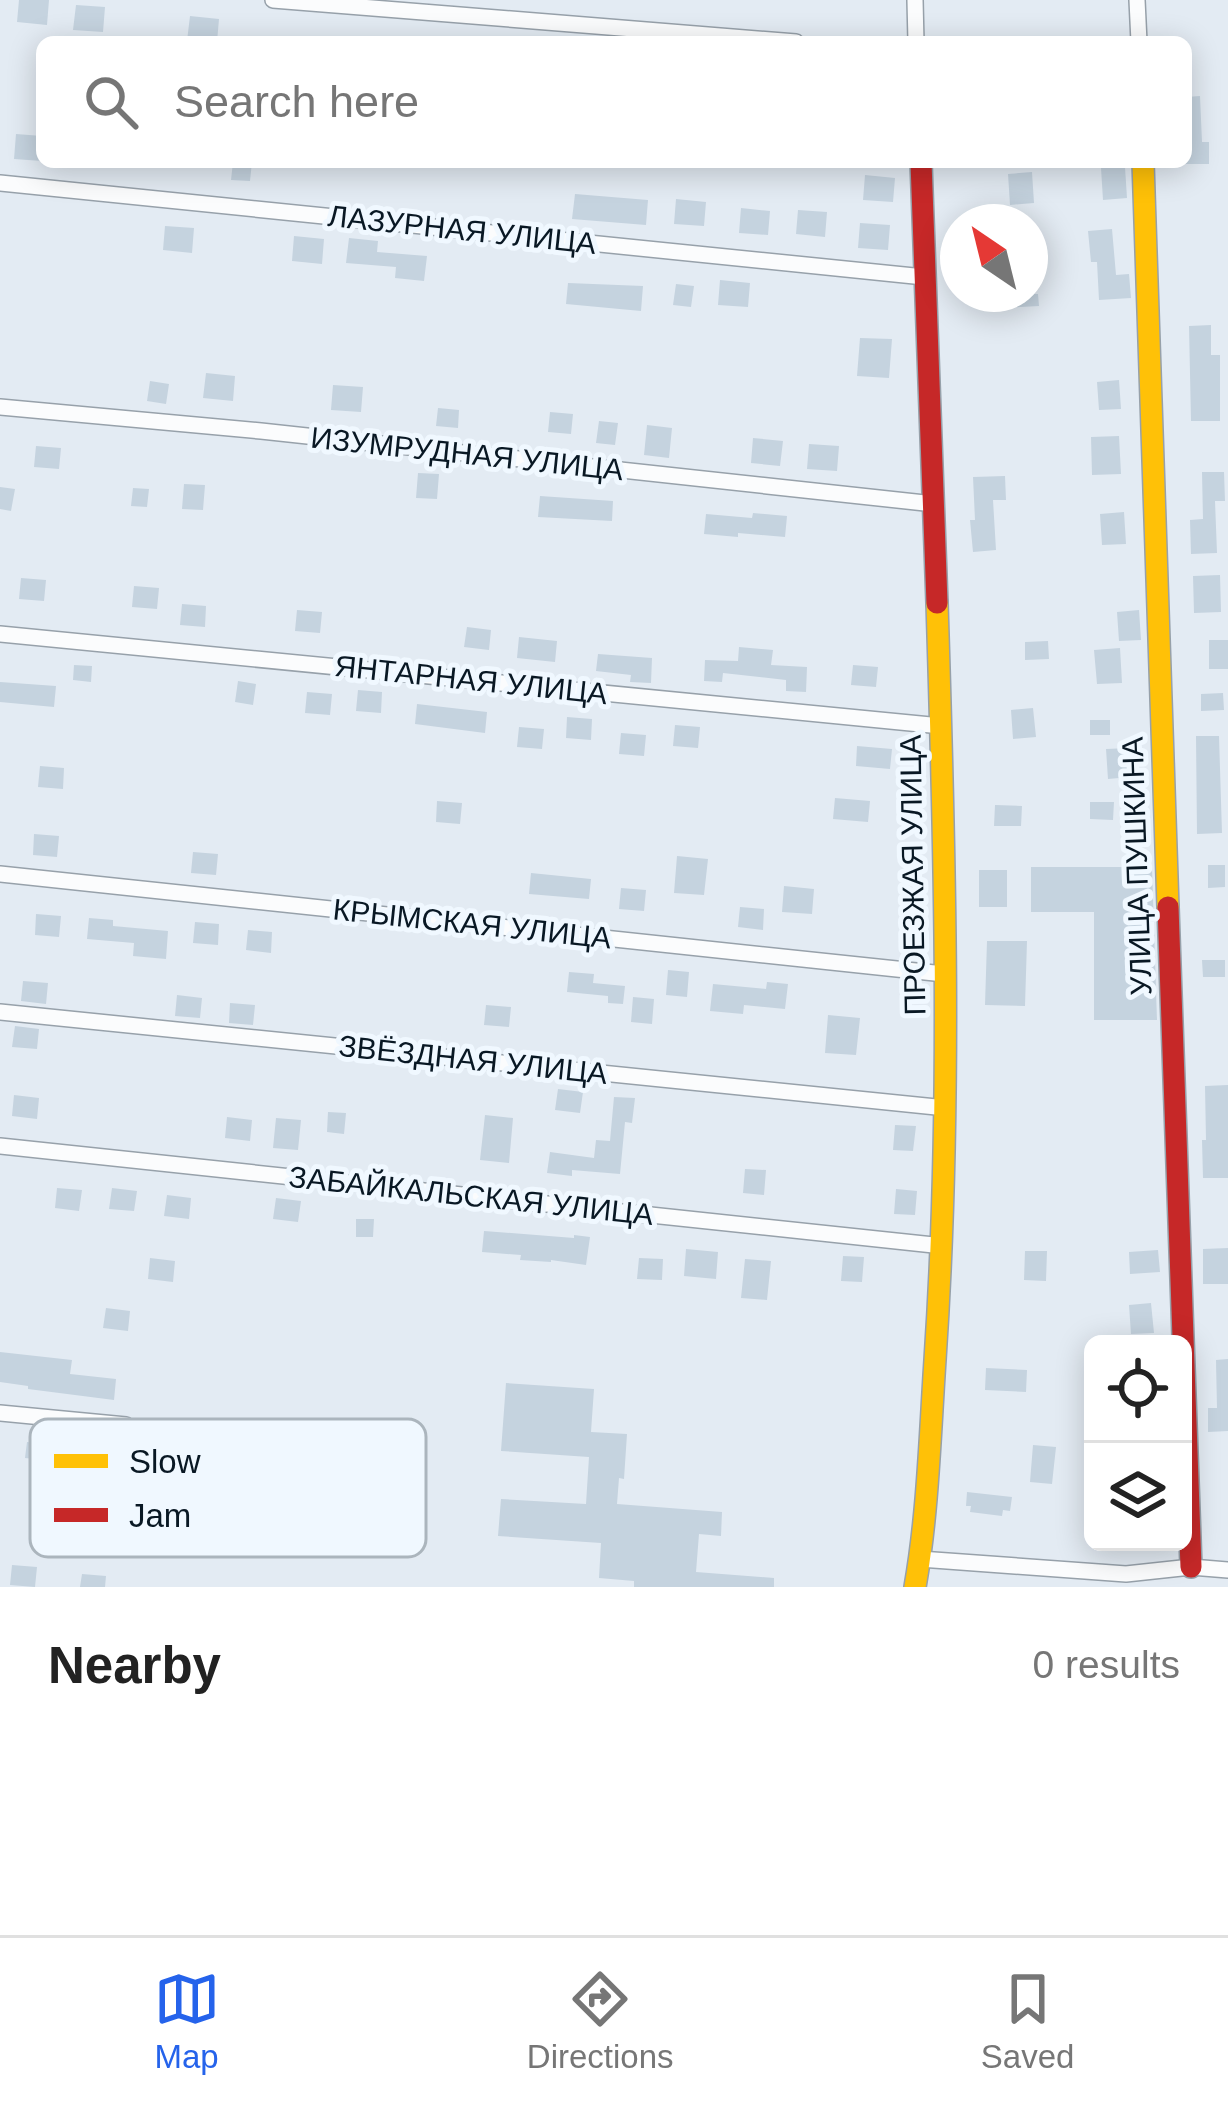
<!DOCTYPE html>
<html lang="en">
<head>
<meta charset="utf-8">
<style>
	:root { --surface:#fff; --page:#f6f6f6; --text:#222; --muted:#767676; --line:#e0e0e0; --accent:#2563eb }
	body { margin:0; font-family:Helvetica,sans-serif; background:var(--page); color:var(--text) }
	.controls { position:absolute; right:36px; bottom:36px; display:grid; overflow:hidden; border-radius:18px; box-shadow:0 6px 30px #0003 }
	.controls button { width:108px; height:108px; display:grid; place-items:center; padding:0; border:0; border-bottom:3px solid var(--line); background:var(--surface); color:var(--text); font:60px sans-serif }
	.compass { position:absolute; left:940px; top:204px; width:108px; height:108px; border-radius:50%; background:var(--surface); box-shadow:0 6px 30px #0003; rotate:325deg }
	.list { margin:0; padding:0; list-style:none }
	h2 { display:flex; justify-content:space-between; align-items:center; height:156px; margin:0; padding:0 48px; font-size:51px }
	h2 small { font-size:39px; font-weight:400; color:var(--muted) }
	.icon { flex:none; width:66px; height:66px; fill:none; stroke:currentColor; stroke-width:2; stroke-linecap:round; stroke-linejoin:round }
	.map { position:relative; flex:none; width:1228px; height:1587px; overflow:hidden }
	.search { position:absolute; background:var(--surface); box-shadow:0 6px 30px #0003; left:36px; right:36px; top:36px; height:132px; display:flex; align-items:center; gap:30px; box-sizing:border-box; padding:0 42px; border-radius:18px; color:var(--muted); font-size:45px }
	.sheet { height:348px; background:var(--surface) }
	nav { display:flex; justify-content:space-around; align-items:center; box-sizing:border-box; height:168px; border-top:3px solid var(--line); background:var(--surface); font-size:33px; color:var(--muted) }
	nav a { display:grid; justify-items:center; gap:6px }
	nav .on { color:var(--accent) }
	.map>svg:first-child { display:block }
	.building { fill:#c5d3df }
	.lines { fill:none; stroke-linecap:round; stroke-linejoin:round }
	.street-casing { stroke:#97a1aa; stroke-width:18 }
	.slow-casing { stroke:#97a1aa; stroke-width:24 }
	.jam-casing { stroke:#97a1aa; stroke-width:24 }
	.street { stroke:#fbfcfd; stroke-width:15 }
	.slow { stroke:#ffc107; stroke-width:21 }
	.jam { stroke:#c62828; stroke-width:21 }
	.labels { text-anchor:middle; stroke-width:10; stroke-linejoin:round; paint-order:stroke }
	.street-label { font-size:30px; fill:#091824; stroke:#f0f8ff }
	.key { fill:#f0f8ff; stroke:#abb5bd; stroke-width:3 }
	.key-label { font-size:33px; fill:#091824 }
</style>
</head>
<body>
<div class="map">
<svg width="1228" height="1587" viewBox="0 0 1228 1587">
	<rect width="100%" height="100%" fill="#e3ebf3"/>
	<path class="building" d="M19,0H49L47,25L17,22Z
		M76,5L105,7L103,32L73,30Z
		M190,16L219,19L217,42L187,41Z
		M1200,96L1202,142H1209V164H1186V97Z
		M16,134L42,136V161L14,159Z
		M233,162H252L250,181L231,180Z
		M1125,167L1127,198L1103,200L1101,168Z
		M1032,172L1034,203L1010,205L1008,174Z
		M865,175L895,178L893,202L863,200Z
		M575,194L648,200L646,225L572,219Z
		M676,199L706,202L704,226L674,224Z
		M741,208L770,211L768,235L739,233Z
		M798,210L827,212L825,237L796,234Z
		M860,223L890,225L888,250L858,248Z
		M165,226L194,228L192,253L163,250Z
		M1112,229L1116,275L1129,274L1131,298L1099,300L1097,262H1091L1088,231Z
		M294,236L324,239L322,264L292,261Z
		M349,238L378,241L377,252L427,256L424,281L395,278L396,267L346,263Z
		M720,280L750,283L748,307L718,305Z
		M568,283L643,286L641,311L566,304Z
		M676,284L694,286L691,307L673,305Z
		M980,294H1038L1039,306L981,309Z
		M1211,325V355H1220V421H1191L1189,326Z
		M860,338L892,339L889,378L857,376Z
		M206,373L235,376L233,401L203,398Z
		M1119,380L1121,409L1099,410L1097,382Z
		M150,381L169,384L166,404L147,401Z
		M333,385L363,387L361,412L331,410Z
		M438,408L459,410L458,428L436,426Z
		M550,412L573,414L571,434L548,432Z
		M599,421L618,423L615,445L596,443Z
		M647,425L672,428L669,458L644,455Z
		M1119,436L1121,474L1092,475L1091,437Z
		M753,438L783,441L780,466L751,463Z
		M809,444L839,446L837,471L807,469Z
		M36,446L61,448L59,469L34,467Z
		M1202,472H1224L1225,501H1215L1217,553L1191,554L1190,520L1203,519Z
		M418,473L439,474L437,499L416,498Z
		M1005,476L1006,500H993L996,550L973,552L970,520H975L973,477Z
		M184,484L205,485L203,510L182,509Z
		M0,487L15,489L11,511L0,509Z
		M133,488L149,489L147,507L131,506Z
		M540,496L613,501L612,521L538,517Z
		M1124,512L1126,544L1102,545L1100,514Z
		M753,513L787,516L785,537L738,533V537L704,534L706,514L752,518Z
		M1220,575L1221,612L1194,613L1193,576Z
		M21,578L46,580L44,601L19,599Z
		M134,586L159,588L157,609L132,607Z
		M182,604L206,606L205,627L180,625Z
		M297,610L322,612L320,633L295,631Z
		M1139,610L1141,640L1119,641L1117,612Z
		M467,627L491,630L489,650L464,647Z
		M519,637L557,641L555,662L517,658Z
		M1209,640H1228V669H1209Z
		M1048,641L1049,659L1025,660V642Z
		M739,647L773,650L771,665L807,667L806,692L786,691V680L723,673L722,682L704,681L705,660L738,661Z
		M1120,648L1122,683L1097,684L1094,650Z
		M598,654L652,658L651,683L630,682L631,675L596,671Z
		M74,665L92,666L91,682L73,680Z
		M853,665L878,667L876,687L851,685Z
		M238,681L256,684L253,705L235,702Z
		M0,682L56,686L54,707L0,702Z
		M358,690L382,692L381,713L356,711Z
		M307,692L332,694L330,715L305,713Z
		M1223,693L1224,710L1201,711V694Z
		M417,704L487,712L485,733L415,724Z
		M1033,708L1036,737L1013,739L1011,710Z
		M567,717L592,719L591,740L566,738Z
		M1090,720H1110V735H1090Z
		M675,725L700,727L698,748L673,746Z
		M519,727L544,729L542,749L517,747Z
		M621,733L646,735L644,756L619,754Z
		M1196,736H1219L1222,833L1197,834Z
		M857,746L892,749L890,769L856,766Z
		M1129,748L1130,777L1108,779L1106,749Z
		M40,766L64,768L63,789L38,787Z
		M835,798L870,801L868,822L833,819Z
		M437,801L462,803L460,824L436,822Z
		M1090,802H1114L1113,820L1090,819Z
		M995,805L1022,806L1021,826H994Z
		M34,834L59,836L57,857L33,855Z
		M193,852L218,854L216,875L191,873Z
		M677,856L708,859L704,895L674,893Z
		M1208,865H1225V887L1208,888Z
		M1031,867H1152L1157,1020H1094V912H1031Z
		M979,870H1007V907H979Z
		M531,873L591,879L589,899L529,894Z
		M784,886L814,889L812,914L782,912Z
		M621,888L646,890L644,911L619,909Z
		M740,907L764,909L763,930L738,927Z
		M36,914L61,916L59,937L35,935Z
		M89,918L113,920V926L168,931L166,959L133,956L134,943L87,939Z
		M195,922L219,924L218,945L193,943Z
		M248,930L272,932L271,953L246,950Z
		M987,941H1027L1025,1006L985,1005Z
		M1202,960H1225V977H1203Z
		M668,970L689,972L687,997L666,995Z
		M569,972L594,974L593,983L625,986L623,1004L608,1003V996L567,992Z
		M23,981L48,983L46,1004L21,1001Z
		M767,982L788,984L785,1009L744,1005L743,1014L710,1011L713,984L766,989Z
		M177,995L202,998L200,1018L175,1016Z
		M633,997L654,999L652,1024L631,1022Z
		M230,1003L255,1005L253,1025L229,1023Z
		M486,1005L511,1007L509,1027L484,1025Z
		M828,1015L860,1018L856,1055L825,1053Z
		M15,1026L39,1029L37,1049L12,1047Z
		M1228,1085V1178H1203L1202,1140H1206L1205,1086Z
		M558,1089L583,1092L580,1113L555,1110Z
		M14,1095L39,1098L37,1119L12,1116Z
		M614,1097L635,1098L632,1123L625,1122L620,1174L572,1170V1176L547,1173L550,1152L594,1158L596,1140L610,1141Z
		M328,1112L346,1113L344,1134L327,1132Z
		M485,1115L513,1118L509,1163L480,1160Z
		M227,1117L252,1120L250,1141L225,1138Z
		M276,1118L301,1120L298,1150L273,1148Z
		M895,1125L916,1126L913,1151L893,1150Z
		M745,1169L766,1170L764,1195L743,1193Z
		M57,1188L82,1190L79,1211L55,1208Z
		M112,1188L137,1191L134,1211L109,1209Z
		M896,1189L917,1191L915,1215L894,1214Z
		M167,1195L191,1198L189,1219L164,1216Z
		M276,1198L301,1201L298,1222L273,1219Z
		M356,1219H374L373,1237H356Z
		M484,1231L574,1238V1235L590,1237L586,1265L551,1260V1262L520,1260L521,1255L482,1252Z
		M1228,1248V1284H1203V1249Z
		M686,1249L718,1252L716,1279L684,1276Z
		M1158,1250L1160,1272L1130,1274L1129,1252Z
		M1025,1251H1047L1046,1281L1024,1280Z
		M843,1256L864,1257L862,1282L841,1281Z
		M150,1258L175,1261L173,1282L148,1279Z
		M639,1258L663,1259L662,1280L637,1279Z
		M745,1259L771,1261L767,1300L741,1298Z
		M1151,1303L1154,1333L1131,1334L1129,1305Z
		M106,1308L130,1311L128,1331L103,1328Z
		M0,1352L72,1360L70,1374L116,1379L114,1400L28,1389V1386L0,1382Z
		M1228,1359V1431L1208,1432V1408H1217L1216,1360Z
		M986,1368L1027,1370L1026,1392L985,1390Z
		M506,1383L594,1389L591,1432L627,1434L624,1479L619,1478L617,1504L722,1512L721,1536L699,1534L696,1572L774,1578V1587H634V1581L599,1578L601,1543L498,1536L501,1499L586,1504L589,1457L501,1451Z
		M27,1442L46,1444L44,1460L25,1458Z
		M1033,1445L1056,1447L1052,1484L1030,1482Z
		M967,1492L1012,1497L1010,1511L1003,1510L1002,1516L970,1512L971,1506H966Z
		M12,1565L37,1567L35,1587L10,1585Z
		M82,1574L106,1576L105,1587H80Z"/>
	<g class="lines">
		<defs>
			<path id="street" d="M273,0L796,42
				M915,0L916,42
				M1137,0L1139,42
				M0,183L924,277
				M0,407L261,431L934,504
				M0,634L941,726
				M0,874L944,974
				M0,1012L946,1108
				M0,1146L943,1246
				M0,1413L126,1425
				M920,1559L1126,1574L1191,1567L1228,1570"/>
			<path id="slow" d="M1143,162L1168,907
				M915,1587C928,1513 930,1435 935,1360C952,1108 945,855 937,603"/>
			<path id="jam" d="M921,162L937,603
				M1168,907L1191,1567"/>
		</defs>
		<use href="#street" class="street-casing"/>
		<use href="#slow" class="slow-casing"/>
		<use href="#jam" class="jam-casing"/>
		<use href="#street" class="street"/>
		<use href="#slow" class="slow"/>
		<use href="#jam" class="jam"/>
	</g>
	<g class="labels">
		<g class="street-label">
			<text transform="translate(462 230) rotate(6)" y="10">ЛАЗУРНАЯ УЛИЦА</text>
			<text transform="translate(467 454) rotate(6)" y="10">ИЗУМРУДНАЯ УЛИЦА</text>
			<text transform="translate(471 680) rotate(6)" y="10">ЯНТАРНАЯ УЛИЦА</text>
			<text transform="translate(1137 866) rotate(-92)" y="10">УЛИЦА ПУШКИНА</text>
			<text transform="translate(913 875) rotate(-91)" y="10">ПРОЕЗЖАЯ УЛИЦА</text>
			<text transform="translate(472 924) rotate(6)" y="10">КРЫМСКАЯ УЛИЦА</text>
			<text transform="translate(473 1060) rotate(6)" y="10">ЗВЁЗДНАЯ УЛИЦА</text>
			<text transform="translate(471 1196) rotate(6)" y="10">ЗАБАЙКАЛЬСКАЯ УЛИЦА</text>
		</g>
	</g>
	<rect x="30" y="1419" width="396" height="138" rx="18" class="key"/>
	<rect x="54" y="1454" width="54" height="14" fill="#ffc107"/>
	<rect x="54" y="1508" width="54" height="14" fill="#c62828"/>
	<g class="key-label">
		<text x="129" y="1473">Slow</text>
		<text x="129" y="1527">Jam</text>
	</g>
</svg>
<div class="controls">
<button><svg class="icon" aria-label="locate" viewBox="0 0 24 24"><circle cx="12" cy="12" r="6"/><path d="M12 2v4M12 18v4M2 12h4M18 12h4"/></svg></button>
<button><svg class="icon" aria-label="layers" viewBox="0 0 24 24"><path d="M12 4l9 5-9 5-9-5zM3 14l9 5 9-5"/></svg></button>
</div>
<svg class="compass" viewBox="-18 -18 36 36"><path d="M0-13l5 13h-10z" fill="#e53935"/><path d="M0 13l5-13h-10z" fill="#767676"/></svg>
<div class="search"><svg class="icon" aria-label="search" viewBox="0 0 24 24"><circle cx="10" cy="10" r="6"/><path d="M15 15l6 6"/></svg>Search here</div>
</div>
<section class="sheet">
<h2>Nearby<small>0 results</small></h2>
<ul class="list">
</ul>
</section>
<nav>
<a class="on"><svg class="icon" aria-label="map" viewBox="0 0 24 24"><path d="M3 6l6-2 6 2 6-2v14l-6 2-6-2-6 2zM9 4v14M15 6v14"/></svg>Map</a>
<a><svg class="icon" aria-label="directions" viewBox="0 0 24 24"><path d="M12 3l9 9-9 9-9-9zM9 14v-3h6M13 9l2 2-2 2"/></svg>Directions</a>
<a><svg class="icon" aria-label="saved" viewBox="0 0 24 24"><path d="M7 4h10v16l-5-4-5 4z"/></svg>Saved</a>
</nav>
</body>
</html>
